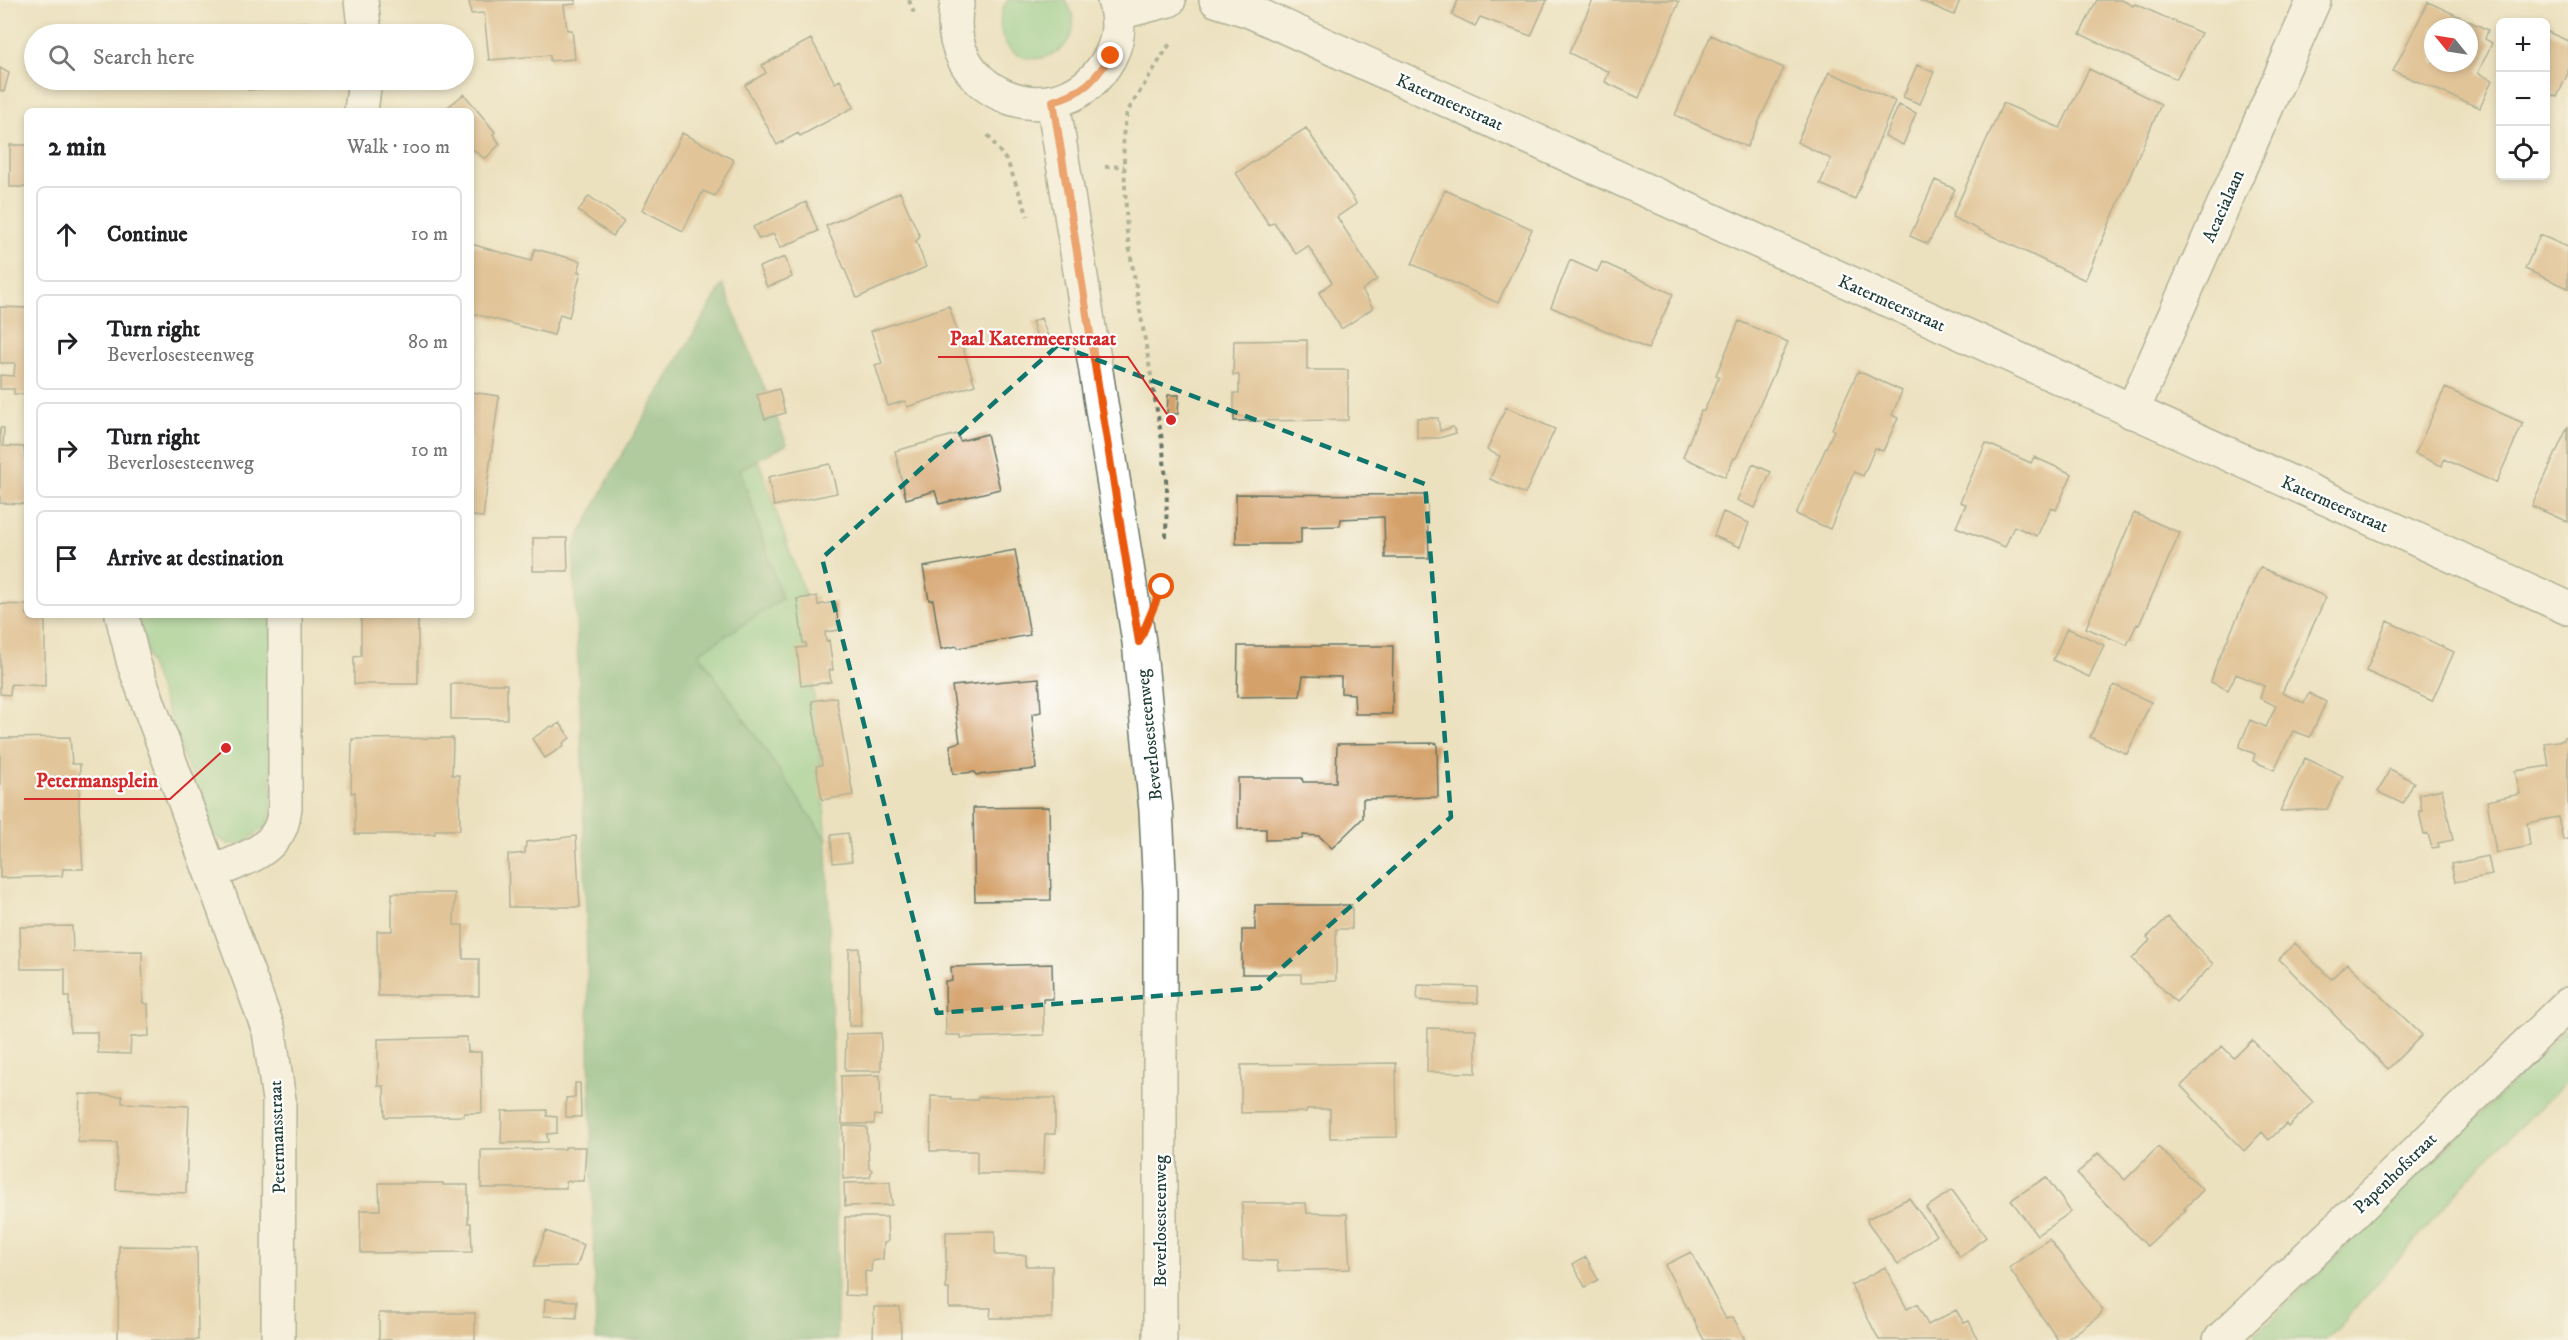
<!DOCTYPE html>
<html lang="en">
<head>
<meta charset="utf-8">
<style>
	:root { --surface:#fff; --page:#f6f6f6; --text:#202124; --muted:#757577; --line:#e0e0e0 }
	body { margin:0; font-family:"IM FELL DW Pica",serif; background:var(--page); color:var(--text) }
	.controls { position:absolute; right:18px; top:18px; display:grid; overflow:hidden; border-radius:9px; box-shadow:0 3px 9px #0003 }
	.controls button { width:54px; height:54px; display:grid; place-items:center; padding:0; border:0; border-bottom:2px solid var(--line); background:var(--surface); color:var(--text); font:30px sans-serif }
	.compass { position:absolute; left:2424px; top:18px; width:54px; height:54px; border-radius:50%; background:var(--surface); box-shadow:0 3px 9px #0003; rotate:300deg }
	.stop { position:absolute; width:18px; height:18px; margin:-14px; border:4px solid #ea580c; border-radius:50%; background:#fff }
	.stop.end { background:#ea580c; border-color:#fff; box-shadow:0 2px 6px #0008 }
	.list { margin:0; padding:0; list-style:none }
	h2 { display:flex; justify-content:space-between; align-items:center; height:78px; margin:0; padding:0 24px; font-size:26px }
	h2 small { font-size:20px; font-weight:400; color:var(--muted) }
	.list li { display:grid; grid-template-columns:39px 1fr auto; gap:18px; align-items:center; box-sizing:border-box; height:96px; margin:0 12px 12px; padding:0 12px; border:2px solid var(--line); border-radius:9px }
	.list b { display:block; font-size:22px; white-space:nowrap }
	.list p { margin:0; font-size:20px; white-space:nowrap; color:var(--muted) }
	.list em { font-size:20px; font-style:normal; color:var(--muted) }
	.icon { flex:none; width:33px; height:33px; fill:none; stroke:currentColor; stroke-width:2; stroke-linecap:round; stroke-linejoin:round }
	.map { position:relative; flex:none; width:2568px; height:1340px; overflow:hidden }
	.search { position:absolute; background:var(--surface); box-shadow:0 3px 9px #0003; left:24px; top:24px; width:450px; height:66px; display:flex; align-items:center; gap:15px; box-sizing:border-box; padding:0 21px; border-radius:33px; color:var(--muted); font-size:22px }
	.panel { position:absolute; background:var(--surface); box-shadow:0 3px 9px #0003; left:24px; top:108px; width:450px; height:510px; border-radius:9px }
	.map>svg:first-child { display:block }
	.green { fill:#80cc8b; stroke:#508460; stroke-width:1.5 }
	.forest { fill:#68b077; stroke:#447656; stroke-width:1.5 }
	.building { fill:#d4a16b; fill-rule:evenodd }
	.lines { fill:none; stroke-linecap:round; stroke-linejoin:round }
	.minor-casing { stroke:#677665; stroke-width:36 }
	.tertiary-casing { stroke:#677665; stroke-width:36 }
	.path { stroke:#677665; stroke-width:4; stroke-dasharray:4.5 4.5; stroke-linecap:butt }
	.minor { stroke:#fff; stroke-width:33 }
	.tertiary { stroke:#fff; stroke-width:33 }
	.route { stroke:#ea580c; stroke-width:8 }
	.marked { fill:none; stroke:#0f766e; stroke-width:4.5; stroke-dasharray:12 8; stroke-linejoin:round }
	.labels { text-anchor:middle; stroke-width:4.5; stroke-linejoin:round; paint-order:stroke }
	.street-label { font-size:18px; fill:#1f3d34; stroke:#fff }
	.leader { fill:none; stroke:#d62828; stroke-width:2 }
	.callout-dot { fill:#d62828; stroke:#fff; stroke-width:2 }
	.callout-label { font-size:20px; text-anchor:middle; font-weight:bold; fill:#d62828; stroke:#fff; stroke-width:4.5; stroke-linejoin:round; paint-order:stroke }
</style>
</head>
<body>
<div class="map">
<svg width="2568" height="1340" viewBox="0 0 2568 1340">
	<rect width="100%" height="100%" fill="#fff"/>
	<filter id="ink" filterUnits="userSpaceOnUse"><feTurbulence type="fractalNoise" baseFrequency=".0167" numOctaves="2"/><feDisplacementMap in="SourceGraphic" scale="12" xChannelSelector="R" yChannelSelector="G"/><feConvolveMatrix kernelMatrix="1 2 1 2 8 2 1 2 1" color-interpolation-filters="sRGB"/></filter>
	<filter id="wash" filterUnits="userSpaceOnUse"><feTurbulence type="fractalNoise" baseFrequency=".008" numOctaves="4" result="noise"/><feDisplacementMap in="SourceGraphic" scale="24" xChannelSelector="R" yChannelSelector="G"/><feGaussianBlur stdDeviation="1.35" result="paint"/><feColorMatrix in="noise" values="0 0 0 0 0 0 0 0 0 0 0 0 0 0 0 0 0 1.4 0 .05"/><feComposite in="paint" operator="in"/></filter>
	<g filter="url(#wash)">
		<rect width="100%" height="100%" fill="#ece1bf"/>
		<path class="green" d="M1008,0H1065C1100,50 1014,86 1001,31C999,19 1001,9 1008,0Z
			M758,459L805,596L827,841L699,653L782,599L740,469Z
			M137,615H271L272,811L267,826L242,844H228L212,834L148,658Z
			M2568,1028V1080L2483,1162L2340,1326L2325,1340H2250Z"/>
		<path class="forest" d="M723,284L787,444L740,469L782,599L699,653L827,841L837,1207V1340H596L582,755L573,549L614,468Z"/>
		<g id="blocks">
			<path class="building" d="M469,0H575L576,4L564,5L567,30H572L575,59L550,61V55L489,60L484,13L471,14Z
				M1458,0H1547L1531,36L1480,17L1475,26L1452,15Z
				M1593,0H1674L1679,2L1639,98L1605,82L1609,72L1569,53Z
				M1919,0H1960L1954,15Z
				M2097,0H2122L2133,6L2135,4L2201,33L2176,79L2080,34Z
				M2428,2L2488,30L2485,39L2492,43L2478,73L2492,80L2480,108L2393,71ZM2433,27H2469V63H2433Z
				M307,22L308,34H243V28Z
				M2546,31L2568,41V73L2557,97L2546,92Z
				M1711,35L1784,68L1747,147L1675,115Z
				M811,39L835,83L840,80L854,107L800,136L798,133L777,145L745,85L766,73L762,65Z
				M1917,65L1934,72L1920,104L1903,97Z
				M0,68L9,73L4,92L0,90Z
				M2089,69L2161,104L2085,280L1952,217L2003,103L2060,128Z
				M1829,72L1895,101L1855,199L1820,184L1831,159L1797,142Z
				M247,80H312V85L248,90Z
				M464,94L495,132L493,134L500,144L485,159L471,148V111H443Z
				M1899,105L1916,113L1903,145L1885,136Z
				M1306,128L1355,201L1356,204L1337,217L1377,279L1362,290L1373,308L1343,328H1341L1319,293L1332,282L1308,246L1296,254L1274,222L1269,225L1236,173Z
				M682,133L734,160L715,196L703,191L683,231L642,210Z
				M10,145H27V187H10Z
				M1935,180L1955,189L1928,244L1910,236Z
				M1445,190L1532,229L1498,303L1412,264Z
				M900,192L920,237L916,241L926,267L857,298L826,226Z
				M589,196L624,221L613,236L578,211Z
				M806,202L818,231L780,248L774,234L759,239L753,227Z
				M2540,235L2568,247V288L2525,269Z
				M471,244L531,261L535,249L581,261L578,272H581L569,317L560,314L554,335L471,313Z
				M785,257L792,277L767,287L759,267Z
				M1570,260L1597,272L1602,262L1673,294L1648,349L1551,307Z
				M949,306L975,385L907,407L905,401L888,406L875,365L882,363L871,331Z
				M0,307L27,308V394H14V389H0V375L14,376L15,363H0Z
				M1041,318L1048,336L1038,340L1032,322Z
				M1739,321L1788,342L1736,458H1734L1725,477L1683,457L1701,411H1704L1719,377L1716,375Z
				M1307,340V370H1348V420L1234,421V393H1239V375H1233L1234,341Z
				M1858,371L1902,391L1892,415L1898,418L1883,451L1875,448L1863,476L1854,472L1830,529L1796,514L1834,430L1832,429Z
				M2445,388L2523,423L2496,483L2444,459L2442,466L2415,454Z
				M779,389L785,413L765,419L757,395Z
				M471,392L499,396L483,517L471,516Z
				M1168,395H1179L1178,414H1167Z
				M1506,407L1555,429L1525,494L1490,479L1500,456L1487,450Z
				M1417,418H1438L1440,431L1453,427L1456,433L1439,438H1417Z
				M2568,426V522L2532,506Z
				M0,428H4L3,446L24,447L25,457H27V504L0,503Z
				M957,434L960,441L987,434L1000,489L939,504L935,491L906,499L895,451Z
				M1986,443L2031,463L2034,457L2072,474L2056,510L2051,507L2037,536L2014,526L2005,547L1956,527L1966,504L1960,502Z
				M830,464L837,493L774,506L768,477Z
				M1753,464L1771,472L1755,508L1737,500Z
				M1236,494L1427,495L1429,558H1385L1384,517L1341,519L1340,526L1301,527V543L1299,544H1236Z
				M1723,512L1749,523L1740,547L1714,536Z
				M2134,513L2180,533L2139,625L2137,624L2127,645L2086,628Z
				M533,538H567L568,571H533Z
				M1015,550L1030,635L958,648L957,646L941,649L933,600H929L923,567Z
				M2260,567L2326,597L2282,693L2304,703L2309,693L2326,702L2310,737L2293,731L2274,770L2253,761L2255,754L2239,747L2250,720L2266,727L2276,706L2260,698L2264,686L2236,674L2228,690L2211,682L2216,665Z
				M817,596L818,605L835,602L839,630L825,632L826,641L829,640L833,670H829L831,682L801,686L797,648L806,647V643H803L797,599Z
				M0,604L27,605V615H45V686L11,684L10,695L0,694Z
				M361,615H418V684H354V657L361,656Z
				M2387,621L2454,652L2432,701L2366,671Z
				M2067,628L2104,645L2089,677L2053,660Z
				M1238,646H1393L1392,714H1355L1354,694L1341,693V677L1303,676L1300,696L1237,697Z
				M1039,678L1041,712L1032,714L1036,769L976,775L975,772L953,774L950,745L960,742L952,686Z
				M451,684H507V719H451Z
				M2114,685L2151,702L2127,754L2090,737Z
				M836,697L853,795L822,800L816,766L822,765L812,701Z
				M560,723L570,738L563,743L564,746L545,758L532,739L551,726L553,727Z
				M2568,736V839L2563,840L2558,817L2527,823L2530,846L2496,853L2487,801L2520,794L2515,771L2549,766L2545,743L2564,740V737Z
				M70,737L72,764H80L79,808L83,869H63L62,876L0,878V738Z
				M453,738L452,775H459L460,830H435V834H355V792L351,793L352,739Z
				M1437,743L1438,797L1363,799V818L1332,848L1319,836L1303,835L1302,839L1266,840V829H1238V778H1302L1303,782H1336L1337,744Z
				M2305,758L2343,776L2327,809L2280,811Z
				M2390,769L2414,782L2403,804L2378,792Z
				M2442,789L2453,840L2438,843L2439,847L2432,848L2428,834L2424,835L2419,811H2422L2419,794Z
				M1049,807L1051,900L975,901L973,808Z
				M848,833L852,861L833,863L831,835Z
				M576,836L580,907H509L508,855L525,853L526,842Z
				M2488,856L2492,875L2455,882L2451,864Z
				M392,893H455L454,925H463V959H479V996H378L377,931H392Z
				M1255,905H1352V929H1336V981L1301,982V974H1242V930H1255Z
				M2168,917L2213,964L2176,1002L2132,959L2150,940L2147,937Z
				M72,926L73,952L142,951L143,1003L148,1004L149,1036L131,1037L130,1054L98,1053L97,1032H70L69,997H65V969H21L20,927Z
				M2295,943L2331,979L2347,963L2422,1035L2388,1069L2279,959Z
				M859,948L861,1026H849V949Z
				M1052,964L1053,999H1043L1044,1035L961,1038V1035H946L945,981H952L951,967Z
				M1418,985L1477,987L1478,1003H1447L1417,1000Z
				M1428,1028L1476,1029V1073L1427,1072Z
				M881,1033V1071H845L846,1034Z
				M467,1037L468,1052H481L482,1113H464V1116L385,1117L384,1086H378V1039Z
				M2252,1040L2313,1102L2288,1127L2286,1124L2269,1140L2262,1132L2244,1151L2181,1086L2222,1046L2234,1058Z
				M1396,1063L1397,1137L1330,1138V1109H1307L1306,1112L1241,1113V1065Z
				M880,1075L881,1116L875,1115L874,1124H842L841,1076Z
				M575,1083H580L581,1117H566V1098L575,1097Z
				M80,1094L122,1096V1103L189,1106L186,1193L116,1190L117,1143L78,1142Z
				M931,1096L951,1097V1100H977L979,1097L1055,1098V1134H1045L1043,1174H977V1151H930Z
				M547,1110V1116L557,1117V1133L547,1134L548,1142L501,1143L502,1111Z
				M843,1126L867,1127L869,1168L872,1170L870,1177L843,1179Z
				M565,1147H586L584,1181H566V1188H481V1150L565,1149Z
				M2158,1147L2203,1190L2184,1209L2186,1210L2147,1246L2077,1174L2098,1153L2125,1180Z
				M2046,1177L2071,1212L2037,1235L2011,1200Z
				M890,1182L892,1205L845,1206L844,1183Z
				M379,1183H443V1185H468V1223H471L472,1252L361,1253L360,1210H380Z
				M1952,1190L1986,1237L1960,1257L1926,1208Z
				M1909,1198L1936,1235L1898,1264L1868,1224L1867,1219Z
				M1242,1203H1306L1307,1213L1347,1214L1350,1269L1278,1271L1277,1261L1243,1260Z
				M845,1217H887L888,1242L884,1243L883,1259L872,1261L871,1272L865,1271V1296L845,1295Z
				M546,1231L584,1245L577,1266L533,1267Z
				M995,1231V1255H1026V1266H1052V1318H990L991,1308H949V1289H946V1232Z
				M2049,1239L2103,1310L2099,1316L2066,1340H2058L2009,1268Z
				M119,1246L197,1247L198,1340H118Z
				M1691,1252L1726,1319L1733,1317L1745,1340H1704L1665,1265Z
				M1586,1257L1598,1280L1585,1287L1573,1264Z
				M1885,1267L1907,1309L1917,1304L1928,1325L1956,1310L1964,1323L1969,1321L1978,1340H1879L1851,1285Z
				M545,1299L577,1301L576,1318L544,1316Z
				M874,1307H900L901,1340H873Z
				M379,1313H475V1340H379Z"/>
		</g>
	</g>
	<g filter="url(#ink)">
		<use href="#blocks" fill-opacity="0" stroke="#677665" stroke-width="1.5"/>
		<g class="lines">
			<defs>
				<path id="minor" d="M361,0L365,34
					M1216,0L1250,11L2568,608
					M1118,13L1169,0
					M361,111L365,80
					M2132,412L2314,0
					M122,615L134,664L269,1031L279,1100L278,1340
					M211,873C234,863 271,853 281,826C283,821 284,813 285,807V615
					M2220,1340L2358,1209L2568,1004"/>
				<path id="tertiary" d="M958,0C935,91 1054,142 1105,65C1119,44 1121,24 1114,0
					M1053,101L1139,642L1156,810L1160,891V1340"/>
			</defs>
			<use href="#minor" class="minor-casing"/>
			<use href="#tertiary" class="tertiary-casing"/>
			<path class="path" d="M909,0L915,16
				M988,135L1008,163L1028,216
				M1105,167L1124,166
				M1166,537L1167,490L1162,440L1127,234L1123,136L1127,112L1171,42"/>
			<use href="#minor" class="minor"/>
			<use href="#tertiary" class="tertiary"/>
		</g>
	</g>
	<g class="lines" filter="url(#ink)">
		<path class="route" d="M1111,56C1092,83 1085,91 1053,101L1139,642L1162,587"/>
	</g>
	<path d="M0 0H2568V1340H0ZM1058,345L1425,484L1451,817L1259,988L937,1013L822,558Z" fill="#ece1bf" fill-opacity=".55" fill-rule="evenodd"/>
	<path class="marked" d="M1058,345L1425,484L1451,817L1259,988L937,1013L822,558Z"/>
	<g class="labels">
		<g class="street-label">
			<text transform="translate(1450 102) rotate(24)" y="6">Katermeerstraat</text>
			<text transform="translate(2223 206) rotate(-66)" y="6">Acacialaan</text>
			<text transform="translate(1892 303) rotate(24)" y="6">Katermeerstraat</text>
			<text transform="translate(2335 504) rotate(24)" y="6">Katermeerstraat</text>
			<text transform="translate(1149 735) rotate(-96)" y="6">Beverlosesteenweg</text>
			<text transform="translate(277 1137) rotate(-92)" y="6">Petermansstraat</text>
			<text transform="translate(2395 1173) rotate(-44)" y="6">Papenhofstraat</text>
			<text transform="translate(1160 1221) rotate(-90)" y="6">Beverlosesteenweg</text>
		</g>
	</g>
	<path class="leader" d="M1171 420L1128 357H938M226 748L170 799H24"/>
	<g class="callout-dot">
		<circle cx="1171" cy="420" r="6"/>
		<circle cx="226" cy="748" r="6"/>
	</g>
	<g class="callout-label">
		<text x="1033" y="345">Paal Katermeerstraat</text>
		<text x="97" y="787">Petermansplein</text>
	</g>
</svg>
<div class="controls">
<button>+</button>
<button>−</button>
<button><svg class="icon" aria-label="locate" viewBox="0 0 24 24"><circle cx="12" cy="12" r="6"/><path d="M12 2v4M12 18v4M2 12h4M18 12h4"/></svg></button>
</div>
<svg class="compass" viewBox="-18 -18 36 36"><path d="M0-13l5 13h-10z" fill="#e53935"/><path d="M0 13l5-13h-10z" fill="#757577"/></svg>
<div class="stop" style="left:1162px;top:587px"></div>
<div class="stop end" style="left:1111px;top:56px"></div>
<div class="search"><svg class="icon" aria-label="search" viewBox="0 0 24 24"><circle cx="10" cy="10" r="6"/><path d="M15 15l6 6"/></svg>Search here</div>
<section class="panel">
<h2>2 min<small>Walk · 100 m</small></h2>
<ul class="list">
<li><svg class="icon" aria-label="ahead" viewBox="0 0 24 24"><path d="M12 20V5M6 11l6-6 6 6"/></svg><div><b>Continue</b></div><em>10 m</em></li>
<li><svg class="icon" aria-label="right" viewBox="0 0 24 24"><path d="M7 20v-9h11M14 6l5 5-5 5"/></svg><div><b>Turn right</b><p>Beverlosesteenweg</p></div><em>80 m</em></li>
<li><svg class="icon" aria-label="right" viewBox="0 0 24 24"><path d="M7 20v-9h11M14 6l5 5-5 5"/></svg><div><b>Turn right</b><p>Beverlosesteenweg</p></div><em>10 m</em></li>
<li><svg class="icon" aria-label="arrive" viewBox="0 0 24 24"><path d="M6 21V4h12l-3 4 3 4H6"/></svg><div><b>Arrive at destination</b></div></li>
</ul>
</section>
</div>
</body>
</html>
